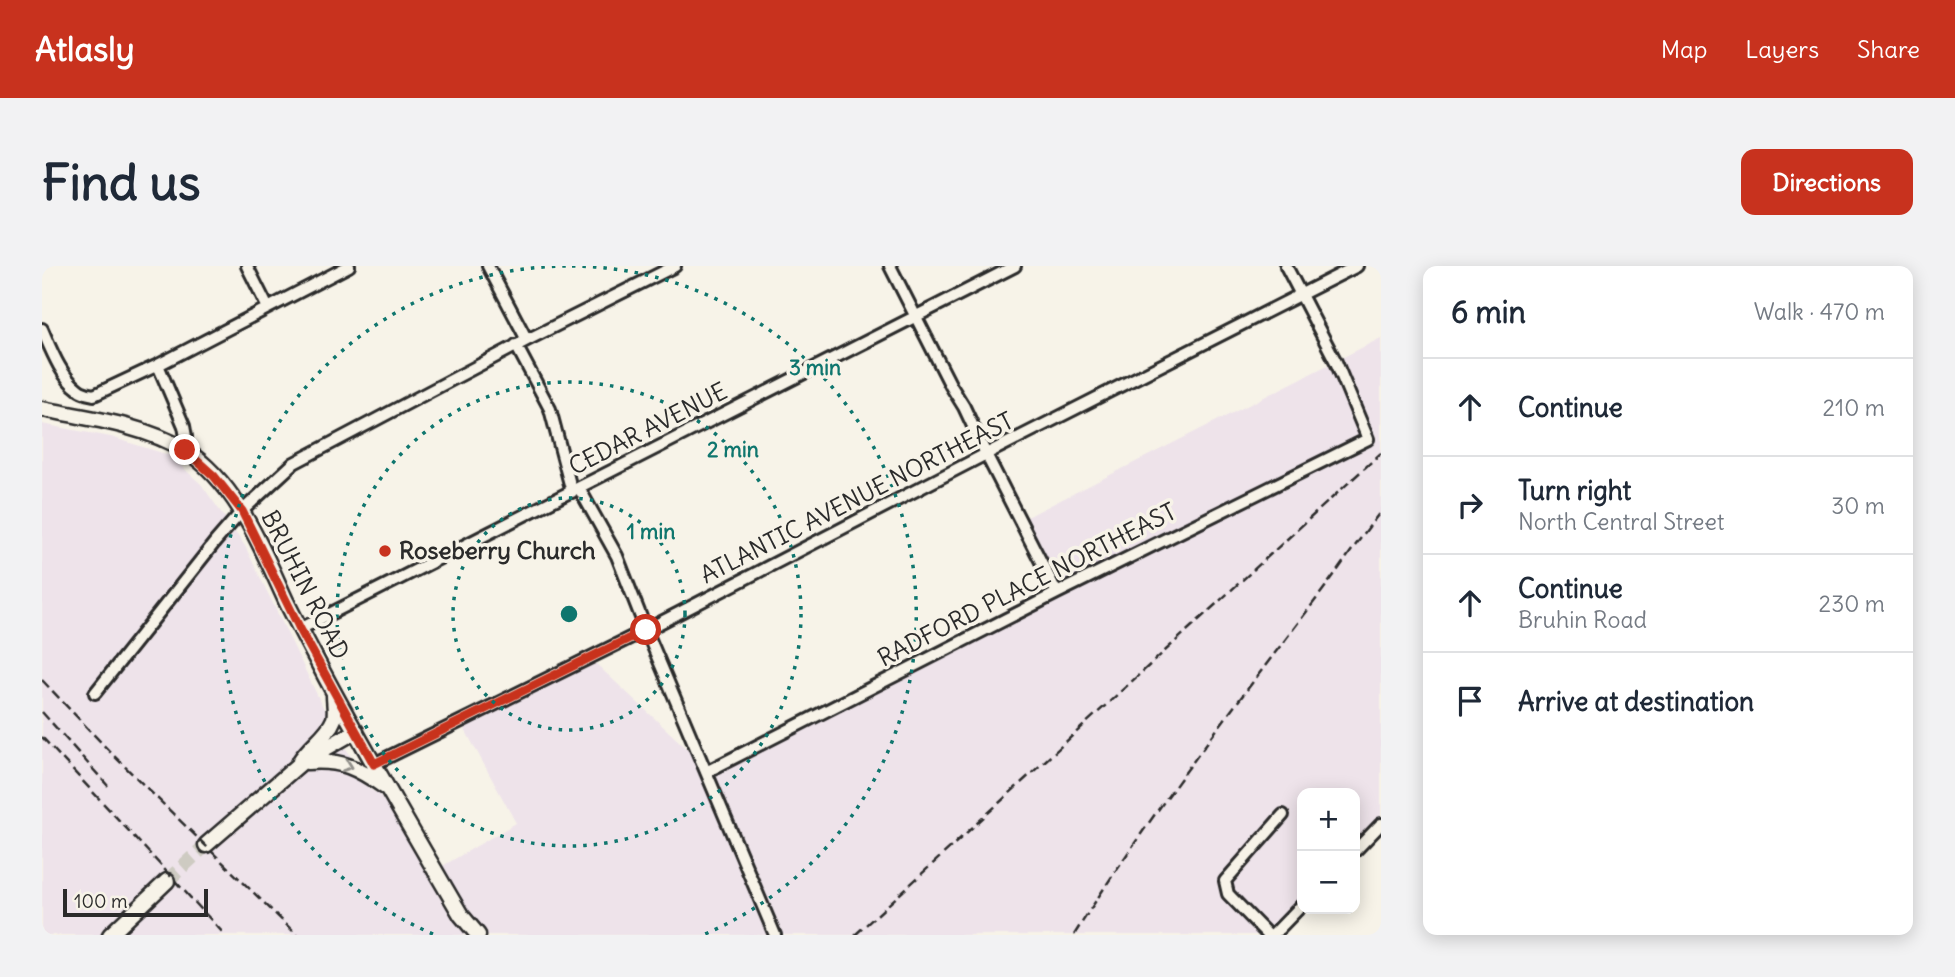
<!DOCTYPE html>
<html lang="en">
<head>
<meta charset="utf-8">
<style>
	:root { --surface:#fff; --page:#f2f2f3; --text:#1f2937; --muted:#747a83; --line:#e0e1e3; --accent:#c8321e }
	body { margin:0; font-family:Delius,sans-serif; background:var(--page); color:var(--text) }
	.controls { position:absolute; right:21px; bottom:21px; display:grid; overflow:hidden; border-radius:14px; box-shadow:0 4px 18px #0003 }
	.controls button { width:63px; height:63px; display:grid; place-items:center; padding:0; border:0; border-bottom:2px solid var(--line); background:var(--surface); color:var(--text); font:35px sans-serif }
	.scale { position:absolute; left:21px; bottom:18px; width:145px; box-sizing:border-box; padding-left:7px; border:4px solid #2b2b2b; border-top:0; font-size:19px; line-height:24px; white-space:nowrap; color:#2b2b2b; -webkit-text-stroke:5px #f7f3e8; paint-order:stroke }
	.stop { position:absolute; width:21px; height:21px; margin:-16px; border:5px solid #c8321e; border-radius:50%; background:#fff }
	.stop.end { background:#c8321e; border-color:#fff; box-shadow:0 2px 7px #0008 }
	.list { margin:0; padding:0; list-style:none }
	h2 { display:flex; justify-content:space-between; align-items:center; height:91px; margin:0; padding:0 28px; font-size:30px }
	h2 small { font-size:23px; font-weight:400; color:var(--muted) }
	.list li { display:grid; grid-template-columns:46px 1fr auto; gap:21px; align-items:center; box-sizing:border-box; height:98px; padding:0 28px; border-top:2px solid var(--line) }
	.list b { display:block; font-size:26px; white-space:nowrap }
	.list p { margin:0; font-size:23px; white-space:nowrap; color:var(--muted) }
	.list em { font-size:23px; font-style:normal; color:var(--muted) }
	.icon { flex:none; width:38px; height:38px; fill:none; stroke:currentColor; stroke-width:2; stroke-linecap:round; stroke-linejoin:round }
	.map { position:relative; flex:none; width:1339px; height:669px; overflow:hidden; border-radius:14px }
	header { display:flex; align-items:center; gap:42px; box-sizing:border-box; height:98px; padding:0 35px; background:var(--accent); color:#fff }
	header strong { font-size:33px }
	nav { display:flex; gap:38px; margin-inline-start:auto; font-size:24px }
	.intro { display:flex; align-items:center; justify-content:space-between; box-sizing:border-box; height:168px; padding:0 42px }
	h1 { margin:0; font-size:49px }
	.button { padding:18px 32px; border-radius:14px; background:var(--accent); color:#fff; font-size:24px; font-weight:700 }
	main { display:flex; gap:42px; padding:0 42px }
	aside { flex:1; background:var(--surface); border-radius:14px; box-shadow:0 4px 18px #0003 }
	.map>svg:first-child { display:block }
	.built { fill:#eee3ea }
	.lines { fill:none; stroke-linecap:round; stroke-linejoin:round }
	.secondary-tunnel { stroke:#cecbc2; stroke-width:14; stroke-dasharray:14 7; stroke-linecap:butt }
	.street-casing { stroke:#2b2b2b; stroke-width:16 }
	.secondary-casing { stroke:#2b2b2b; stroke-width:19 }
	.street { stroke:#f7f3e8; stroke-width:10 }
	.secondary { stroke:#f7f3e8; stroke-width:14 }
	.rail { stroke:#2b2b2b; stroke-width:2.5; stroke-dasharray:10 5; stroke-linecap:butt }
	.oneway { stroke:#918f8a }
	.route { stroke:#c8321e; stroke-width:9 }
	.ring { fill:none; stroke:#0f766e; stroke-width:3.5; stroke-dasharray:3.5 7 }
	.poi-dot { fill:#c8321e; stroke:#f7f3e8; stroke-width:2.5 }
	.labels { text-anchor:middle; stroke-width:7; stroke-linejoin:round; paint-order:stroke }
	.street-label { font-size:24px; fill:#2b2b2b; stroke:#f7f3e8 }
	.poi-label { font-size:24px; font-weight:bold; fill:#2b2b2b; stroke:#f7f3e8; text-anchor:start }
	.centre { fill:#0f766e; stroke:#f7f3e8; stroke-width:3.5 }
	.ring-label { font-size:21px; text-anchor:middle; font-weight:bold; fill:#0f766e; stroke:#f7f3e8; stroke-width:7; stroke-linejoin:round; paint-order:stroke }
</style>
</head>
<body>
<header>
<strong>Atlasly</strong>
<nav><a>Map</a><a>Layers</a><a>Share</a></nav>
</header>
<div class="intro"><h1>Find us</h1><a class="button">Directions</a></div>
<main>
<div class="map">
<svg width="1339" height="669" viewBox="0 0 1339 669">
	<rect width="100%" height="100%" fill="#f7f3e8"/>
	<filter id="ink" filterUnits="userSpaceOnUse"><feTurbulence type="fractalNoise" baseFrequency=".0143" numOctaves="2"/><feDisplacementMap in="SourceGraphic" scale="14" xChannelSelector="R" yChannelSelector="G"/><feConvolveMatrix kernelMatrix="1 2 1 2 8 2 1 2 1" color-interpolation-filters="sRGB"/></filter>
	<g filter="url(#ink)">
		<path class="built" d="M1339,72V551L1313,578V527H1260V632L1224,669H0V158L69,171L127,189L159,218L203,280L281,441L327,523L337,528L351,546L387,608L474,557L421,460L551,395L670,506L1019,329L979,254Z"/>
		<g class="lines">
			<path class="secondary-tunnel" d="M125,615L164,579"/>
			<defs>
				<path id="street" d="M205,0L226,42
					M446,0L485,74
					M848,0L909,120L922,141L944,188L1015,327
					M0,63C8,81 19,111 36,123C40,127 47,128 52,129L116,99L307,0
					M474,79L508,143L530,226
					M116,99L142,160L144,171L143,184
					M537,222L575,290L604,364L733,669
					M258,363L973,0
					M53,427L173,276L200,245L252,197L485,74L633,0
					M332,498L604,364L944,188L1315,0
					M664,506L1015,327L1326,173L1294,96L1244,0
					M1313,585L1339,558
					M1226,669L1186,628L1183,615L1241,549
					M1231,669L1260,639"/>
				<path id="secondary" d="M0,143C46,152 102,159 143,184C195,217 220,283 245,337C258,363 271,387 284,412C327,492 373,570 419,649L436,669
					M258,495C267,480 286,469 292,453C294,446 292,437 292,429
					M265,496C299,493 316,502 343,521
					M164,579L260,496L314,465
					M68,669L125,615"/>
			</defs>
			<use href="#street" class="street-casing"/>
			<use href="#secondary" class="secondary-casing"/>
			<use href="#street" class="street"/>
			<use href="#secondary" class="secondary"/>
			<path class="rail" d="M0,414L71,489L255,669
				M0,446L66,520
				M0,471L183,669
				M813,669L1339,187
				M1032,669C1104,554 1187,447 1269,340C1293,309 1315,276 1339,245"/>
		</g>
		<defs><path id="oneway-chevron" d="M-2-3.5L2.5 0L-2 3.5" fill="none" stroke-width="1.6" stroke-linecap="round" stroke-linejoin="round" transform="scale(1.75)"/></defs>
		<use class="oneway" href="#oneway-chevron" transform="translate(306 500) rotate(20)"/>
	</g>
	<g class="lines" filter="url(#ink)">
		<path class="route" d="M143,184L172,210L200,245L258,363L332,498L604,364"/>
	</g>
	<g class="ring">
		<circle cx="527" cy="348" r="116"/>
		<circle cx="527" cy="348" r="232"/>
		<path d="M391 668A348 348 0 0 1 524 0M530 0A348 348 0 0 1 663 668"/>
	</g>
	<circle class="poi-dot" cx="343" cy="285" r="7"/>
	<g class="labels">
		<g class="street-label">
			<text transform="translate(606 163) rotate(-27)" y="8">CEDAR AVENUE</text>
			<text transform="translate(815 232) rotate(-27)" y="8">ATLANTIC AVENUE NORTHEAST</text>
			<text transform="translate(263 319) rotate(63)" y="8">BRUHIN ROAD</text>
			<text transform="translate(985 319) rotate(-27)" y="8">RADFORD PLACE NORTHEAST</text>
		</g>
		<g class="poi-label">
			<text x="357" y="293">Roseberry Church</text>
		</g>
	</g>
	<circle cx="527" cy="348" r="10" class="centre"/>
	<g class="ring-label">
		<text x="773" y="109">3 min</text>
		<text x="691" y="191">2 min</text>
		<text x="609" y="273">1 min</text>
	</g>
</svg>
<div class="controls">
<button>+</button>
<button>−</button>
</div>
<div class="scale">100 m</div>
<div class="stop" style="left:604px;top:364px"></div>
<div class="stop end" style="left:143px;top:184px"></div>
</div>
<aside>
<h2>6 min<small>Walk · 470 m</small></h2>
<ul class="list">
<li><svg class="icon" aria-label="ahead" viewBox="0 0 24 24"><path d="M12 20V5M6 11l6-6 6 6"/></svg><div><b>Continue</b></div><em>210 m</em></li>
<li><svg class="icon" aria-label="right" viewBox="0 0 24 24"><path d="M7 20v-9h11M14 6l5 5-5 5"/></svg><div><b>Turn right</b><p>North Central Street</p></div><em>30 m</em></li>
<li><svg class="icon" aria-label="ahead" viewBox="0 0 24 24"><path d="M12 20V5M6 11l6-6 6 6"/></svg><div><b>Continue</b><p>Bruhin Road</p></div><em>230 m</em></li>
<li><svg class="icon" aria-label="arrive" viewBox="0 0 24 24"><path d="M6 21V4h12l-3 4 3 4H6"/></svg><div><b>Arrive at destination</b></div></li>
</ul>
</aside>
</main>
</body>
</html>
